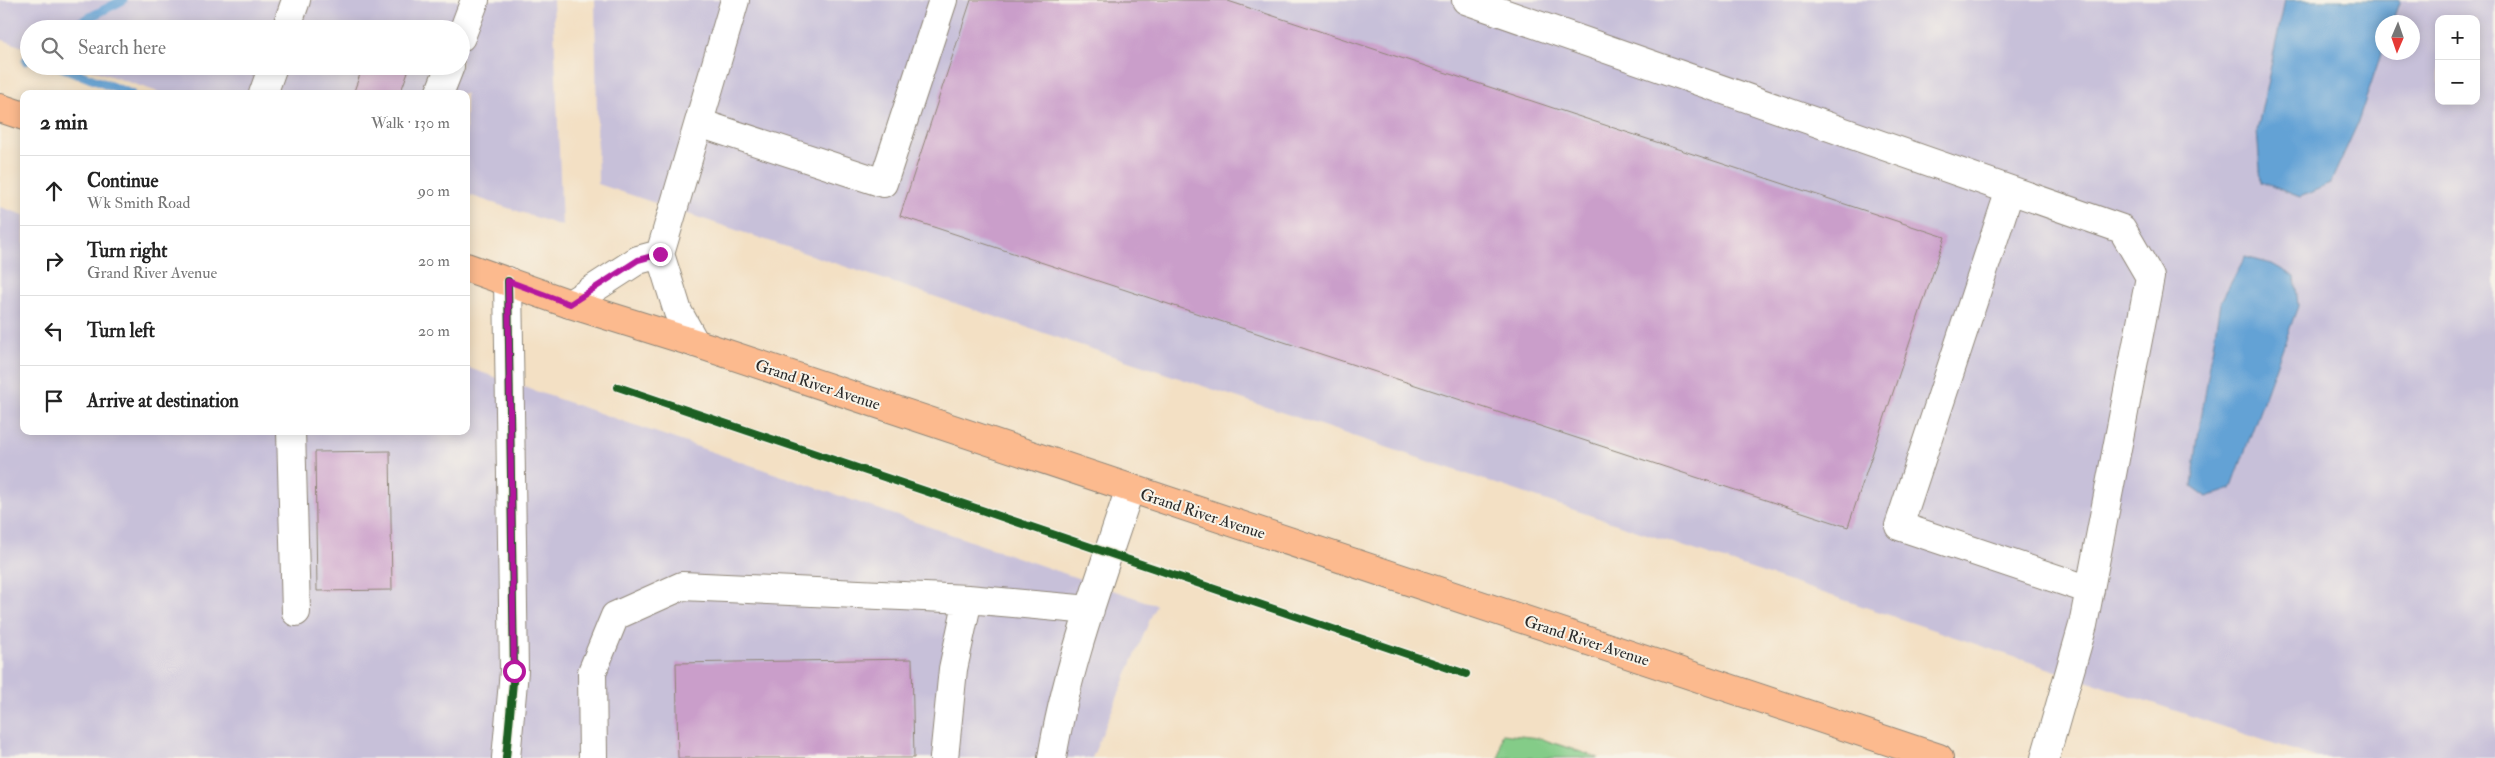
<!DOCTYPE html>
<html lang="en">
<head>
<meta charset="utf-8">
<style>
	:root { --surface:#fff; --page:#f2f2f2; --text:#222; --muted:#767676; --line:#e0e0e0 }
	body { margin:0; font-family:"IM FELL Double Pica",serif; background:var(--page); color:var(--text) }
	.controls { position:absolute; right:15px; top:15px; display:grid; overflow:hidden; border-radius:10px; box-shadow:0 2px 12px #0003 }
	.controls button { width:45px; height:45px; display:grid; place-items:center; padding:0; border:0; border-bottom:1px solid var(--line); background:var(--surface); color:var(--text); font:25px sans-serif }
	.compass { position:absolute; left:2375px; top:15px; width:45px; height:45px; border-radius:50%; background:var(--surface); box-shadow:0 2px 12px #0003; rotate:182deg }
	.stop { position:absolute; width:15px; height:15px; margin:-11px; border:4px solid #b5179e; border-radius:50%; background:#fff }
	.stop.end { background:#b5179e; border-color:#fff; box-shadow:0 1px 5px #0008 }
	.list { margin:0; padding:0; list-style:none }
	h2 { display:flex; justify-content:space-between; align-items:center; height:65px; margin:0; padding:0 20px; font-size:21px }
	h2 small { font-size:16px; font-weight:400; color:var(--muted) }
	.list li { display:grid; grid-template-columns:32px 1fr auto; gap:15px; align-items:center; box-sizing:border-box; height:70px; padding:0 20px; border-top:1px solid var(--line) }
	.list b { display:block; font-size:19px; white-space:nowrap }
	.list p { margin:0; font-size:16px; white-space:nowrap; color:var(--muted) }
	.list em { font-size:16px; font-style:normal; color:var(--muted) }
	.icon { flex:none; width:28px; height:28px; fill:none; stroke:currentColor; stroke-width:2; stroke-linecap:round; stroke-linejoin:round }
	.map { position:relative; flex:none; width:2495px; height:758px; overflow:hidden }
	.search { position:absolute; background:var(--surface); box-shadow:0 2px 12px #0003; left:20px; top:20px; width:450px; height:55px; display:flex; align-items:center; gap:12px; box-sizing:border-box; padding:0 18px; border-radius:28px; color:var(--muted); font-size:19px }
	.panel { position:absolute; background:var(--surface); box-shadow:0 2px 12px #0003; left:20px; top:90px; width:450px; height:345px; border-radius:10px }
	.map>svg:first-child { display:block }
	.industrial { fill:#c7c0d9; fill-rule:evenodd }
	.green { fill:#84cc88; stroke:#587c5a }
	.water { fill:#63a2d5; stroke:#476680 }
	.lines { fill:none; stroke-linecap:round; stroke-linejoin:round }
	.stream { stroke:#63a2d5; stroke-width:9 }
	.building { fill:#ca9eca }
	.minor-casing { stroke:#8f8678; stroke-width:30 }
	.major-casing { stroke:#8f8678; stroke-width:30 }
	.minor { stroke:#fff; stroke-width:28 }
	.major { stroke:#fcba8e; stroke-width:28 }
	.cycleway-casing { stroke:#f7f3e8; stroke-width:11 }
	.cycleway { stroke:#1b5e20; stroke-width:8 }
	.route { stroke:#b5179e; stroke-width:6 }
	.labels { text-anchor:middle; stroke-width:4; stroke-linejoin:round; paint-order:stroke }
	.street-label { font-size:16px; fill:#2b2b2b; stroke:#f7f3e8 }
</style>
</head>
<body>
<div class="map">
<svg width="2495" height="758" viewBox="0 0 2495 758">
	<rect width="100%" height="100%" fill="#f7f3e8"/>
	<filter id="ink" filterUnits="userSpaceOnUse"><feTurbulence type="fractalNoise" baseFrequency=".02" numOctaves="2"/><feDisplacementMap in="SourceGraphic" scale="10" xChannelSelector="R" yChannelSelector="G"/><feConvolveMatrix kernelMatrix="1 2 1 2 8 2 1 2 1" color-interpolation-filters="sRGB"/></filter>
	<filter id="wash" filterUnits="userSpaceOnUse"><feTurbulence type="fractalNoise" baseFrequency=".0096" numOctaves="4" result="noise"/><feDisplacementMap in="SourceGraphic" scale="20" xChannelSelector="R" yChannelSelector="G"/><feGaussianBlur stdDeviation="1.12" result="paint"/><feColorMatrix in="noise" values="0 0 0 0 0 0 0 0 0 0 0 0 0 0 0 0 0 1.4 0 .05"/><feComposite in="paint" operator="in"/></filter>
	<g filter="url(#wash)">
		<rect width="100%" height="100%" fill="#f3e0c4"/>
		<path class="industrial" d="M0,0H553L562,226L466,194V94H164L81,66H461V29H29V49L0,39Z
			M595,0H2495V758H2317L598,184ZM2439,19H2476V101H2439ZM2382,22H2412V52H2382Z
			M0,207L24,215V431H466V367L1156,605L1092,758H0Z"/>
		<path class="green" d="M1502,734L1539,738L1599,758H1499Z"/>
		<path class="water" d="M2285,0H2400L2392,22H2382V51L2357,125L2330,184L2300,197L2261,182L2257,131Z
			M2245,257L2272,264L2295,277L2298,306L2231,489L2207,497L2192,486L2198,437L2220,303Z"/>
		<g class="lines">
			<path class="stream" d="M67,29L123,0
				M26,61L29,55
				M58,66L131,94"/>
		</g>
		<g id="blocks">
			<path class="building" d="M971,0H1225L1945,237L1848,527L900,216Z
				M363,66H410L400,94H353Z
				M390,451L392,590L317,591L315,452Z
				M912,659L914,758H678L676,663Z"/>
		</g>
	</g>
	<g filter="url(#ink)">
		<use href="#blocks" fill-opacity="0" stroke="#8f8678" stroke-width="1"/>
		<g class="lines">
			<defs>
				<path id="minor" d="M1466,0L2122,229L2150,277L2083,625L2045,758
					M286,29L296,0
					M461,37L475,0
					M263,94L273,66
					M439,94L450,66
					M699,123L883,183L943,0
					M2010,190L1899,526L2090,590
					M570,304L638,260L660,254
					M695,343L678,312L660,254L735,0
					M291,431L296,612
					M506,758L514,671L508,281
					M593,758L592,672L615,616L682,586L968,599L1090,610
					M944,758L953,669L968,599
					M1052,758C1067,666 1101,577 1130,488"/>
				<path id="major" d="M0,108L24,116
					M466,267L570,304L695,343L1939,758"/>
			</defs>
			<use href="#minor" class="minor-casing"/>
			<use href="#major" class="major-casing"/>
			<use href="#minor" class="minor"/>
			<use href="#major" class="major"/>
			<defs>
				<path id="cycleway" d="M618,387L1466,674
					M506,758L514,671L508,281"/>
			</defs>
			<use href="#cycleway" class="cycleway-casing"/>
			<use href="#cycleway" class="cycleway"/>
		</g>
	</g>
	<g class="lines" filter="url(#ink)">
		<path class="route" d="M514,671L508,281L570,304L638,260L660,254"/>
	</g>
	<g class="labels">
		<g class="street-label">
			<text transform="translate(818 384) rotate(18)" y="6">Grand River Avenue</text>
			<text transform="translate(1203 513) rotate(18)" y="6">Grand River Avenue</text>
			<text transform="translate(1587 640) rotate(18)" y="6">Grand River Avenue</text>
		</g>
	</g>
</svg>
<div class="controls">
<button>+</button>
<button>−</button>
</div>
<svg class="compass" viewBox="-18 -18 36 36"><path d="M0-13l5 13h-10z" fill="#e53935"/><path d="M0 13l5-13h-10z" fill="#767676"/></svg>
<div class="stop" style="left:514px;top:671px"></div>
<div class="stop end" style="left:660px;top:254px"></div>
<div class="search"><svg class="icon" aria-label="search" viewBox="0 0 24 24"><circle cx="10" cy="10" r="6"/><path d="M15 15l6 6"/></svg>Search here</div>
<section class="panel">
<h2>2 min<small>Walk · 130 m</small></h2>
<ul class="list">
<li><svg class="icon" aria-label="ahead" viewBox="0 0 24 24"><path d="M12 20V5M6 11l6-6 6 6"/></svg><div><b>Continue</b><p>Wk Smith Road</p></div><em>90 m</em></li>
<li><svg class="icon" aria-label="right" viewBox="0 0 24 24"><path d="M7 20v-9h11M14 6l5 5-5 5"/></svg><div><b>Turn right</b><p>Grand River Avenue</p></div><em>20 m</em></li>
<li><svg class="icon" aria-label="left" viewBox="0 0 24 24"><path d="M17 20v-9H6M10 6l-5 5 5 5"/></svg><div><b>Turn left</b></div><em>20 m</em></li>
<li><svg class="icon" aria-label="arrive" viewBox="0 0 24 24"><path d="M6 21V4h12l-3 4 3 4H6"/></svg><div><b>Arrive at destination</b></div></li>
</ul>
</section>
</div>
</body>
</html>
